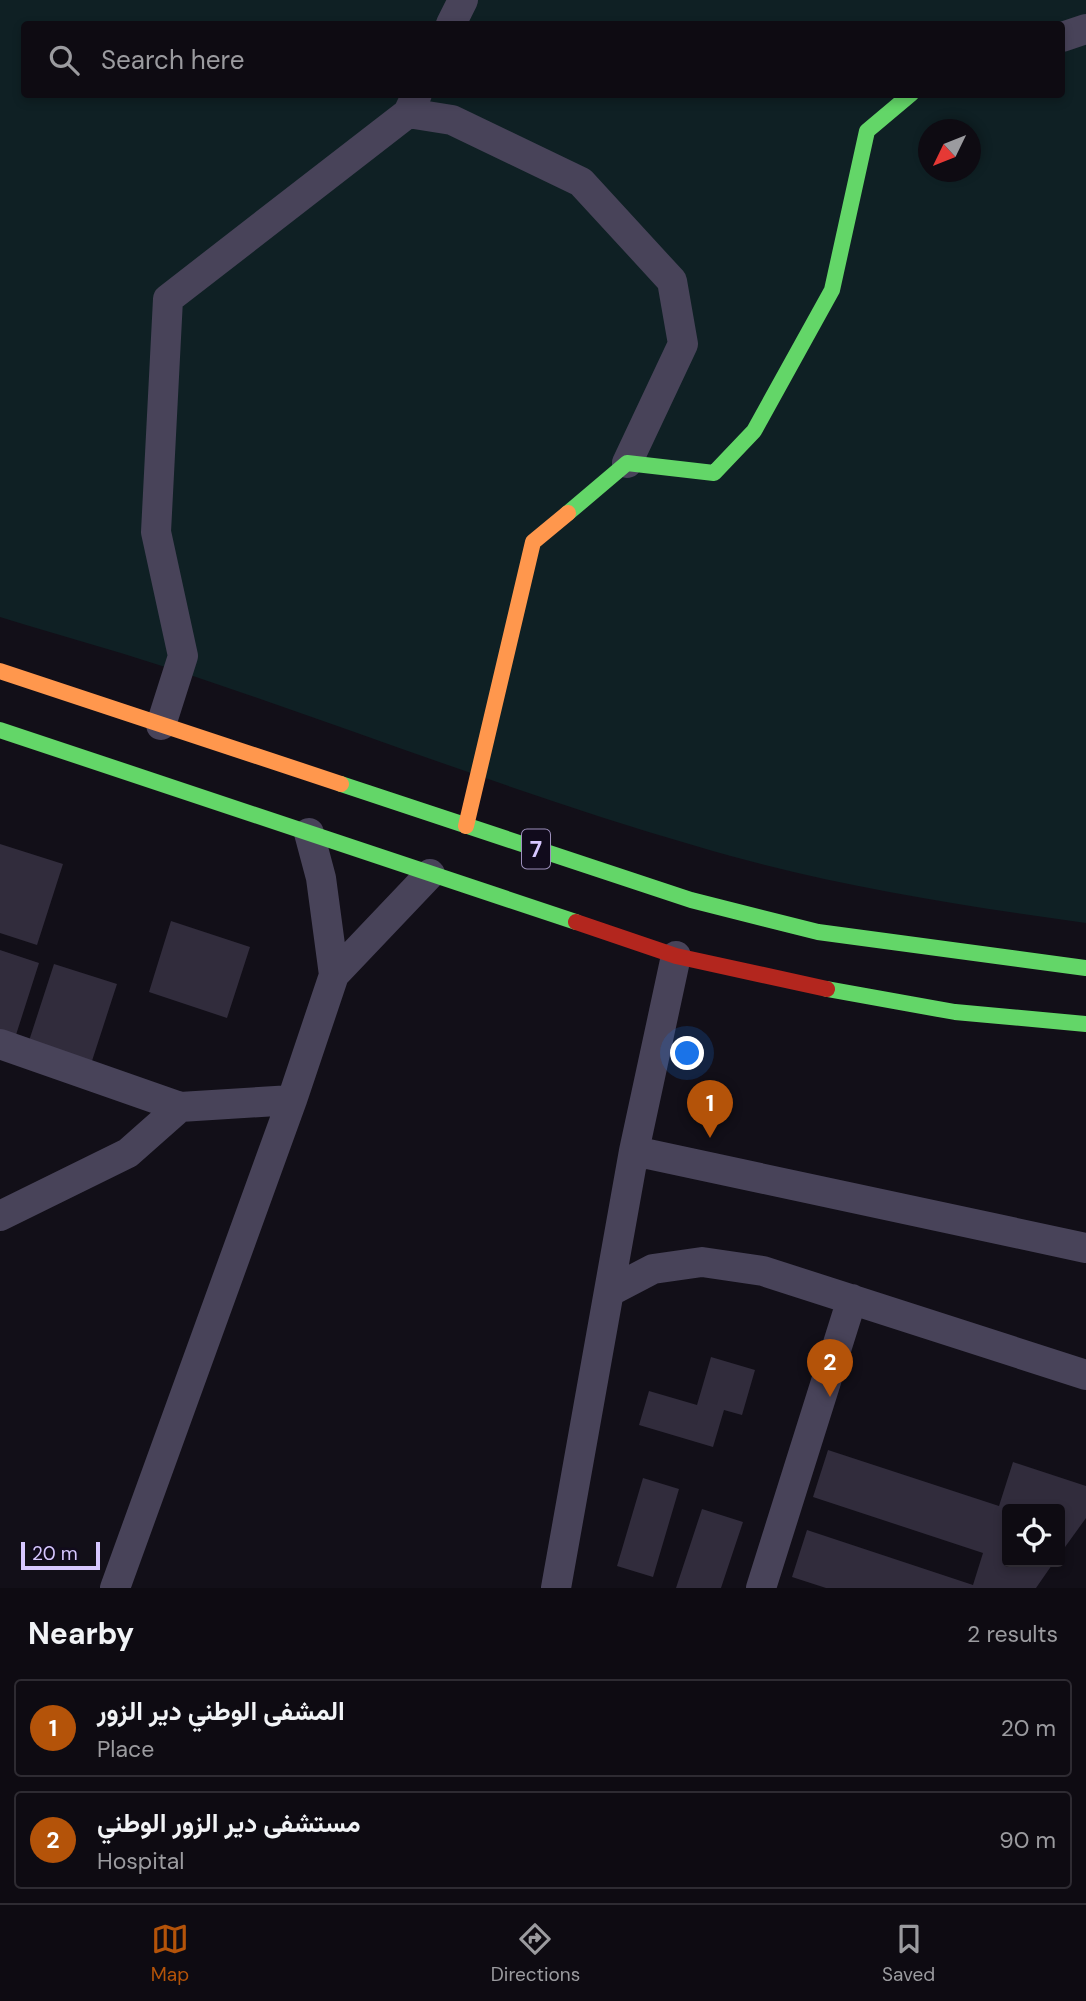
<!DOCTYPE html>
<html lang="en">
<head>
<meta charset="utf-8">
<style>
	:root { --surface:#0e0b12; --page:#1c1920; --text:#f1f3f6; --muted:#9b9b9f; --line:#2e2b32; --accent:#b45309 }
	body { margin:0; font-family:"DM Sans",Vazirmatn,sans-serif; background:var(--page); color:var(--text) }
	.controls { position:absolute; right:21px; bottom:21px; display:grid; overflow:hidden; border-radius:7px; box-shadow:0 4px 10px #0003 }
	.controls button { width:63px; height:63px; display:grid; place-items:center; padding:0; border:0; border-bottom:2px solid var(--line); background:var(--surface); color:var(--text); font:35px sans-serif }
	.compass { position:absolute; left:918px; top:119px; width:63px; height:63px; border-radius:50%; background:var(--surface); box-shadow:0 4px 10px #0003; rotate:227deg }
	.scale { position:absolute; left:21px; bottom:18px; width:79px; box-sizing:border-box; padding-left:7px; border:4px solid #d7c7ff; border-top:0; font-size:19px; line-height:24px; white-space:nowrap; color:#d7c7ff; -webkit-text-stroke:5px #110b1c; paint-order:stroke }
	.you { position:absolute; left:688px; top:1054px; width:24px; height:24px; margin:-18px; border:5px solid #fff; border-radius:50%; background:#1a73e8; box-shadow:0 0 0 10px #1a73e833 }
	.badge { display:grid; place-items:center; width:46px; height:46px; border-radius:50%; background:var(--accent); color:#fff; font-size:23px; font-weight:700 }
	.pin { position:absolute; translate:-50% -58px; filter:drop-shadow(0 2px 4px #0008) }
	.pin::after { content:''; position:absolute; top:37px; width:24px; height:21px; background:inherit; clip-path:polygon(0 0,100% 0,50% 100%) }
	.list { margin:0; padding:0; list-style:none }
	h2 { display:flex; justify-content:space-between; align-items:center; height:91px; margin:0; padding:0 28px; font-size:30px }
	h2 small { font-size:23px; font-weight:400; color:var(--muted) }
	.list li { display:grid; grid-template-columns:46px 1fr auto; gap:21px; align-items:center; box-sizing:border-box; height:98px; margin:0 14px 14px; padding:0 14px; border:2px solid var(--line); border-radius:7px }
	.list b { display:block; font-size:26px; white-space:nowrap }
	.list p { margin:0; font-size:23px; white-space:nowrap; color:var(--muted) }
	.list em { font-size:23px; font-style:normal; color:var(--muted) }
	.icon { flex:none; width:38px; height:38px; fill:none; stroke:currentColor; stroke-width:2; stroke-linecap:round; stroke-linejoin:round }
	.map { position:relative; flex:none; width:1086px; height:1588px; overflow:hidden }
	.search { position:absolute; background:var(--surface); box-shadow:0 4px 10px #0003; left:21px; right:21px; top:21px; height:77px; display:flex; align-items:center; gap:18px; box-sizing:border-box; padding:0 24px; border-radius:7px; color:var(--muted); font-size:26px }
	.sheet { height:315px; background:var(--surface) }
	nav { display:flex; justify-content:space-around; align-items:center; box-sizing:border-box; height:98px; border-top:2px solid var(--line); background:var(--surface); font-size:19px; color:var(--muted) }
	nav a { display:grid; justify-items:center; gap:4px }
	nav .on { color:var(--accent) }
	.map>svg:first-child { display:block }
	.green { fill:#0f2024; fill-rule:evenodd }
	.building { fill:#312c3c }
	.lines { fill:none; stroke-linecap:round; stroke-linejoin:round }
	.street { stroke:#484359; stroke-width:30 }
	.fast { stroke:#63d668; stroke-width:16 }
	.slow { stroke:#ff974d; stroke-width:16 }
	.jam { stroke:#b3261e; stroke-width:16 }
	.labels { text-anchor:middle; stroke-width:5; stroke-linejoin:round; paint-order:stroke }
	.shield { fill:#110b1c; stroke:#9c8fbb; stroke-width:2 }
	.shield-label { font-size:23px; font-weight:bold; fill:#d7c7ff }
</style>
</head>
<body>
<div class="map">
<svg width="1086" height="1588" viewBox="0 0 1086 1588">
	<rect width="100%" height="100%" fill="#120f18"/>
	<path class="green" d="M0,0H1086V923C955,905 823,884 696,846C527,797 363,733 196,677C131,655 65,637 0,617ZM24,24H1062V94H24ZM928,130H970V172H928Z"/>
	<path class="building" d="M0,844L63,864L37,945L0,933Z
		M171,921L250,947L227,1018L149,992Z
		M0,950L39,963L15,1038L0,1033Z
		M54,964L117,984L91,1064L28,1044Z
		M711,1357L755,1370L742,1415L724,1410L713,1447L639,1425L649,1391L697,1405Z
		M828,1450L999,1506L1013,1462L1086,1486V1518L1060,1554V1509H1007V1562H1054L1036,1588H826L792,1577L807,1530L973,1585L983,1553L813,1497Z
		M643,1478L679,1489L653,1577L617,1566Z
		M702,1509L743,1522L721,1588H676Z"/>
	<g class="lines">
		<path class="street" d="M451,24L463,0
			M1062,37L1086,29
			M408,113L452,120L581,182L672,281L683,344L627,463
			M161,725L183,656L156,532L168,299L408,113L417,94
			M309,833L321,878L334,975L430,874
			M0,1044L180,1107L292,1100
			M634,1151L1086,1248
			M0,1216L128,1153L180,1107
			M609,1292L653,1269L702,1262L763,1271L1086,1375
			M115,1588L292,1100L334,975
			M556,1588L634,1151L676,956
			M761,1588L852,1299"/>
		<path class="fast" d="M568,513L627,463L714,473L754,431L832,290L867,131L911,94
			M0,730L576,922
			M341,784L691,900L818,932L1086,968
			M827,989L955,1012L1086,1024"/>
		<path class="slow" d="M0,671L341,784
			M466,826L533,542L568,513"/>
		<path class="jam" d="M576,922L676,956L827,989"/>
	</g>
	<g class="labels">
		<rect class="shield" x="522" y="829.5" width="28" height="39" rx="5"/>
		<g class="shield-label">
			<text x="536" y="857">7</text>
		</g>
	</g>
</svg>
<div class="controls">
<button><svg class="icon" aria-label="locate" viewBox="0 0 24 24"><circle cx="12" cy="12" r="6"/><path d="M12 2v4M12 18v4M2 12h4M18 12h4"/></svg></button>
</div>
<svg class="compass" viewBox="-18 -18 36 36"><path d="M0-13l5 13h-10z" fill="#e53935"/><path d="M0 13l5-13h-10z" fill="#9b9b9f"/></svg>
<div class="scale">20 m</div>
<div class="you"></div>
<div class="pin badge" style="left:710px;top:1138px">1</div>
<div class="pin badge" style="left:830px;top:1397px">2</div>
<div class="search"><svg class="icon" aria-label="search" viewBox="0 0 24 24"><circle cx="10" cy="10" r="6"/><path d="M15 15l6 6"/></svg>Search here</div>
</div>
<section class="sheet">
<h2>Nearby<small>2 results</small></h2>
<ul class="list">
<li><span class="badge">1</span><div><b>المشفى الوطني دير الزور</b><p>Place</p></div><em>20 m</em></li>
<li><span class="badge">2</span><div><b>مستشفى دير الزور الوطني</b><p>Hospital</p></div><em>90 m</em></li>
</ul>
</section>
<nav>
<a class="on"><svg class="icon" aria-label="map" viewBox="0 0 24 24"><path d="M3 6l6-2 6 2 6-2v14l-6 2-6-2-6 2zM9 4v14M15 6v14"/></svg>Map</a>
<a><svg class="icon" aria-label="directions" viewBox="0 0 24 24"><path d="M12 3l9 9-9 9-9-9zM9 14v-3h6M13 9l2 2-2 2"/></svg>Directions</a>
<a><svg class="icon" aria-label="saved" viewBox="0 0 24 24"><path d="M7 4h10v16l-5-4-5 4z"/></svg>Saved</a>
</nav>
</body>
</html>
